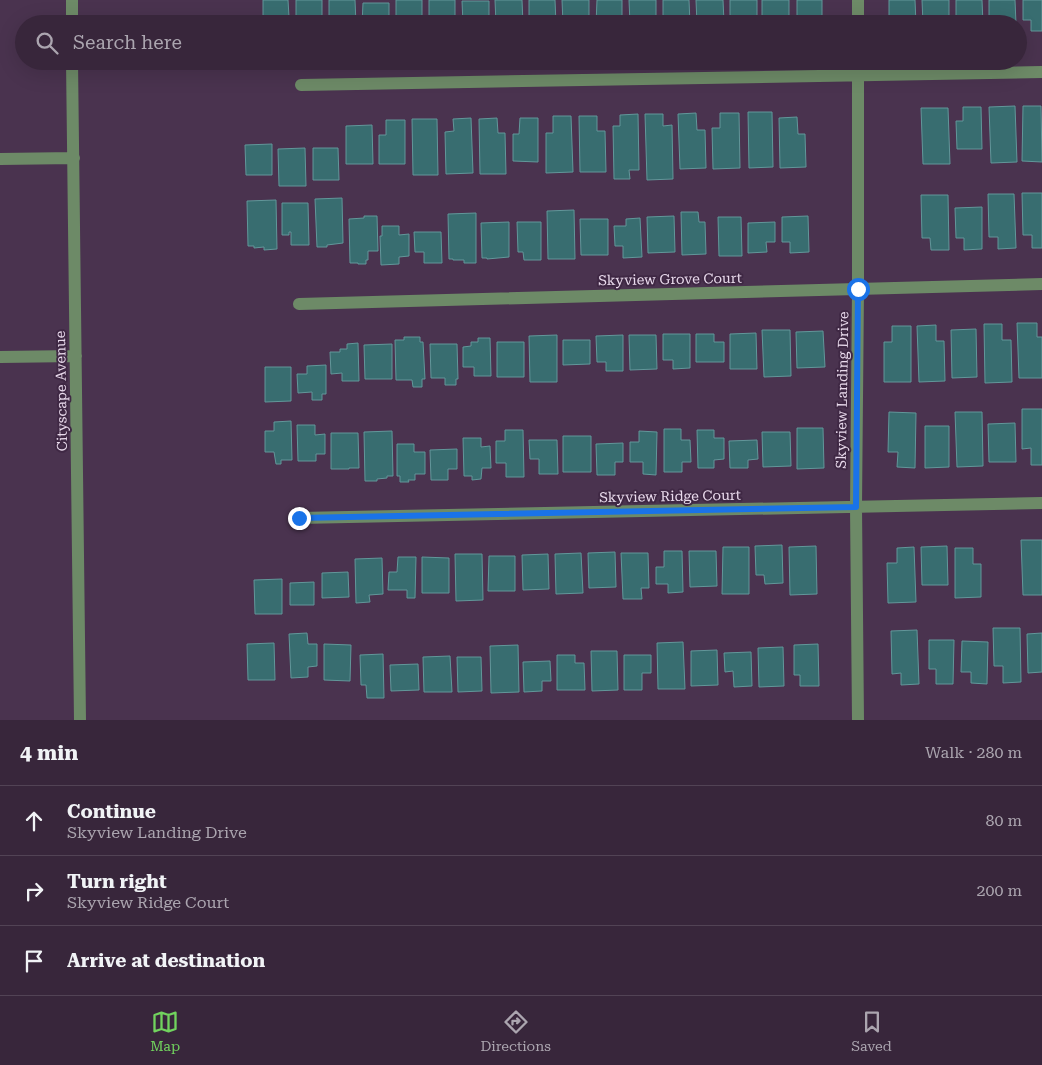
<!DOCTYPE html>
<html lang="en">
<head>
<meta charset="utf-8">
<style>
	:root { --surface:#38263b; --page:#3f2e42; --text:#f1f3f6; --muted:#aba5af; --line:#524355; --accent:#71d35e }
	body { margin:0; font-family:"Roboto Serif",serif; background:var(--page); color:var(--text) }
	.stop { position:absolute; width:15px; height:15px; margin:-11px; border:4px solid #1a73e8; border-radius:50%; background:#fff }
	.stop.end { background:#1a73e8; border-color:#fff; box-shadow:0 1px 5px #0008 }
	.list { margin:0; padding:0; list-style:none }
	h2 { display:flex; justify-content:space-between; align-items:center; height:65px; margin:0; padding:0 20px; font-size:21px }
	h2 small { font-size:16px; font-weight:400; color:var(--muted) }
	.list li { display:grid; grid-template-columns:32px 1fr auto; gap:15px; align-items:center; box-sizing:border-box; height:70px; padding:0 20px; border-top:1px solid var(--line) }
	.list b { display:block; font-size:19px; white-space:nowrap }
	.list p { margin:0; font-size:16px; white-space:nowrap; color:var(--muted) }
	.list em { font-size:16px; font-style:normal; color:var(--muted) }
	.icon { flex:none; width:28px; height:28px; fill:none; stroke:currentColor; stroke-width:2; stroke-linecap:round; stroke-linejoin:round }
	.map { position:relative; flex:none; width:1042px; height:720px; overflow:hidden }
	.search { position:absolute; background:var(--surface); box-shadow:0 5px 20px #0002; left:15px; right:15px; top:15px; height:55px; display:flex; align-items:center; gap:12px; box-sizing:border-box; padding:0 18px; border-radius:28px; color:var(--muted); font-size:19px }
	.sheet { height:275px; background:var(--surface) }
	nav { display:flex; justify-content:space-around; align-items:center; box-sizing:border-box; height:70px; border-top:1px solid var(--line); background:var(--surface); font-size:14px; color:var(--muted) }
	nav a { display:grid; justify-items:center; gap:2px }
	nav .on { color:var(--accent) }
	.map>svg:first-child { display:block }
	.building { fill:#386d70; stroke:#62979a }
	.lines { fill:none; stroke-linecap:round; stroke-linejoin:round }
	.minor { stroke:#6d8a67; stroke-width:12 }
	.route { stroke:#1a73e8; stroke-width:6 }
	.labels { text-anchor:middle; stroke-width:4; stroke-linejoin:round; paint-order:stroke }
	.street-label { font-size:14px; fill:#eadbed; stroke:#3f2844 }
</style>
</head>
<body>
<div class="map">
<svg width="1042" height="720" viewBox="0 0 1042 720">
	<rect width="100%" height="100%" fill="#4a334f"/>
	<path class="building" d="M263,0H288L289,17H281L282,24H263Z
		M296,0H322V24H296Z
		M329,0H355L356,24H329Z
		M396,0H422V24H396Z
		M429,0H455V24H429Z
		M495,0H522L523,24H496Z
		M529,0H555L556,24H529Z
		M562,0H589V24H563Z
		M597,0H622V24H596Z
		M629,0H656V24H630Z
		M663,0H689L690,24H663Z
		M696,0H723L724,22H715V24H697Z
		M730,0H757V21H748V24H730Z
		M762,0H789V24H762Z
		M797,0H822V24H797Z
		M889,0H915L916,24H897V21H889Z
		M922,0H949V20H941V24H923Z
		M956,0H982L983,24H964V21H956Z
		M989,0H1015L1016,24H998V16H989Z
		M1023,0H1042V31H1031V20H1023Z
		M462,1H489V24H463Z
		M363,3H389V24H362Z
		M1015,106L1017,162L991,163L989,107Z
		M1023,106H1041L1042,162L1022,161Z
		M963,107H981L982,149H957L956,121H963Z
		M921,108H948L950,164H923Z
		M748,112H772L773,167L749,168Z
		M696,113L697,130H705L706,168L680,169L678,114Z
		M720,113H739L740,168L713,169L712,128H720Z
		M638,114L639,170H629L630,179H614L613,126H620V115Z
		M645,114H663V126L672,125L673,179L647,180Z
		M553,116H571L573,172L546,173V133H553Z
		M579,116H597V131H605L606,172H580Z
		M797,117L798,134H805L806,167L780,168L779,118Z
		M471,118L473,173L446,174L445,132L454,131L453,119Z
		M497,118L498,133H505L506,174H480L479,119Z
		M520,118H538V162L513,161V134H519Z
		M412,119H437L438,175H413Z
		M386,120H405V164H379V135H386Z
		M372,125L373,164H346V126Z
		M272,144V175H246L245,145Z
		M305,148L306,186H279L278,149Z
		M313,148H338L339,180H313Z
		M1022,193H1042V248H1032V235H1023Z
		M988,194H1014L1016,248L998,249V237H989Z
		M921,195H948L949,250H931L930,238H922Z
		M342,198L343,243L327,245V247H317L315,199Z
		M276,200L277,249L264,250V247L254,248V246H248L247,201Z
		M282,203H308L309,245H291V232H289V235H282Z
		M982,207V249L964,250V238H956L955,208Z
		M574,210L575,259H548L547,211Z
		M681,212H698L699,222H705L706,254L682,255Z
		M476,213V263H464V260H453V259H449L448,214Z
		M364,216H377L378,251H368V260H366V264H358V263H350L349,219L364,218Z
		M674,216L675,252L648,253L647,217Z
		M808,216L809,252L790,253V242H782V217Z
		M718,217H741L742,256H719Z
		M640,218L642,257L623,258V246H615L614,226H626V219Z
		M580,219H608V255H581Z
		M509,222V257L487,259V258H482L481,223Z
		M517,222H541V260H524L523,252H518Z
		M775,222V242H766L767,252L748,253V223Z
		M382,226H399V235L409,234V256L399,257V264L381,265L380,236H382Z
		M414,232H441L442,263H424V252H415Z
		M1017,323H1037V337H1042V378H1019Z
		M984,324H1002V340H1011L1012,382L985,383Z
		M936,325V341H944L945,381L919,382L917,326Z
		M892,326H911V382H884V342H892Z
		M976,329L977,377L952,378L951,330Z
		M762,330H790L791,376L764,377Z
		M823,331L825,367L797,368L796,332Z
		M756,333L757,369H730V334Z
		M663,334H690V368L673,369V360H663Z
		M696,334H714V342H724V362H696Z
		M557,335V382H530L529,336Z
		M623,335V371H606V362H597L596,336Z
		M629,335H656L657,369L630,370Z
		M404,337H420V342H423L425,379H422V387H413L412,380H396L395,340H404Z
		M478,338H490L491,376H474V367H463V347L471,346V342H478Z
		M563,340H590V364L563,365Z
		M497,342H524V377H497Z
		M358,343L359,381H342V373L331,374L330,352H340V349H347V344Z
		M392,344V379H365L364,345Z
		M430,344H457L458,379H456V385H445V378H431Z
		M326,365V394H322V400H312V392L298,393L297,374H307V366Z
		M265,367H291V401L265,402Z
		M1022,409H1042V465H1031V448L1022,449Z
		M889,412L916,413L915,468L897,467L898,452H888Z
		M955,412H982L983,466L957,467Z
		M291,421L292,460H281V464H276L274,452H265V431H274V422Z
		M1015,423L1016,462H989L988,424Z
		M297,425H315V435L325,434V454H316V461H298Z
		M925,426H949V467L925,468Z
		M797,428H823L824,468L797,469Z
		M664,429H681V440H690L691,462H682V472H664Z
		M505,430H523L524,477H506V463H496V441H505Z
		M697,430H714V438H724V459L714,460V468H698Z
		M392,431L393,476H387V478L377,479V481H365L364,432Z
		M639,431L657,432L656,475L643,474V462H630V442H639Z
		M762,432H790L791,466L763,467Z
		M331,433H358L359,468H349V469H331Z
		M563,436H591V472H563Z
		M463,438H481V447L490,446L491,468H482L481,479L472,480V476H464Z
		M529,440H557L558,474H539V459H530Z
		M757,440L758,459L748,460V468H730L729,441Z
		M623,443V462H615V475H597L596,444Z
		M397,444H414V452H425V474H415V480H408L409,482H400V476H397Z
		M457,449V469H448V480H431L430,450Z
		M1021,540H1042V595H1023Z
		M782,545L783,583L765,584L764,575H756L755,546Z
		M816,546L817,594L790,595L789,547Z
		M947,546L948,585H922L921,547Z
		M723,547H749V594H722Z
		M914,547L916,602L888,603L887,563H897V548Z
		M955,548H973V564H981V597L955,598Z
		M664,551H682L683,592L668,593V584H656V567H664Z
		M689,551H716L717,586L690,587Z
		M615,552L616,587L589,588L588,553Z
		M581,553L583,593L556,594L555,554Z
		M621,553H648L649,588H641L642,599H623Z
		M455,554H482L483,600L456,601Z
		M548,554L549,589L523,590L522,555Z
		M489,556H515V591H488Z
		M398,557H416L415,598H407V590H388L389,572H397Z
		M422,557L449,558V593H422Z
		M382,558L383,594L369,595L370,602L356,603L355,559Z
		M348,572L349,597L322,598V573Z
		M282,579V614H255L254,580Z
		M314,582V605H290V583Z
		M993,628H1020L1021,682L1003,683V666H994Z
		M917,630L919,684L901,685V673L892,674L891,631Z
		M307,633L308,644H317V666L308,667V677L291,678L289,634Z
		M1042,633V672L1028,673L1027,634Z
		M929,640H954L953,684H936V669H929Z
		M962,641L988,642L987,684L971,683V672H961Z
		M683,642L685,689H658L657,643Z
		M274,643L275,680H248L247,644Z
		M324,644L351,645L350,681L324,680Z
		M818,644L819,686H800V675H794V645Z
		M518,645L519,692L491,693L490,646Z
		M783,647L784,686L759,687L758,648Z
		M717,650L718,685L691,686V651Z
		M591,651H617L618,690L592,691Z
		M751,652L752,686L734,687L733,671L725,672L724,653Z
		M383,654L384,698H367L366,685H361L360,655Z
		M557,655H575V663H584L585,690H557Z
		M624,655H651V673H642V690H624Z
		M450,656L452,692H424L423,657Z
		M457,657H481L482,691L458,692Z
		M550,661L551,681H542V691L524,692L523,662Z
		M418,664L419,690L391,691L390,665Z"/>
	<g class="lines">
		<path class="minor" d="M72,0V24
			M858,0V24
			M72,61L80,720
			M858,61V289L856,507L858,720
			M301,85L1042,72
			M0,159L74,158
			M299,304L1042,284
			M0,357L76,356
			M299,518L1042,503"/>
	</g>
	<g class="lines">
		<path class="route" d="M299,518L856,507L858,289"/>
	</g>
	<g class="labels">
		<g class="street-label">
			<text transform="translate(670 279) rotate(-1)" y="5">Skyview Grove Court</text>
			<text transform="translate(842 390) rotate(-89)" y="5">Skyview Landing Drive</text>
			<text transform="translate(61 391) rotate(-91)" y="5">Cityscape Avenue</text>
			<text transform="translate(670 496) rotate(-1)" y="5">Skyview Ridge Court</text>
		</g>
	</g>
</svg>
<div class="stop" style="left:858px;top:289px"></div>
<div class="stop end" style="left:299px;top:518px"></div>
<div class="search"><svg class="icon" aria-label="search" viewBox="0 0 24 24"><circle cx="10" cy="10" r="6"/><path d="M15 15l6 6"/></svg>Search here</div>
</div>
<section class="sheet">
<h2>4 min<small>Walk · 280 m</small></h2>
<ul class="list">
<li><svg class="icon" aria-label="ahead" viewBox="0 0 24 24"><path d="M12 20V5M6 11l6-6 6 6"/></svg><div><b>Continue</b><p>Skyview Landing Drive</p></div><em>80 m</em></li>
<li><svg class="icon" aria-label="right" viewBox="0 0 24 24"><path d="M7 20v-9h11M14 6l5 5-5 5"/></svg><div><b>Turn right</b><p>Skyview Ridge Court</p></div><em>200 m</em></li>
<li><svg class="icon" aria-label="arrive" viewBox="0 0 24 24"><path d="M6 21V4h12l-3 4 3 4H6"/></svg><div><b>Arrive at destination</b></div></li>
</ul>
</section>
<nav>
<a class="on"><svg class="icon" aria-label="map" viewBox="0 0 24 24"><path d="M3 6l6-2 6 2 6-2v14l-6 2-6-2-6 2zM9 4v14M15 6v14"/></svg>Map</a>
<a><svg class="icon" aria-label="directions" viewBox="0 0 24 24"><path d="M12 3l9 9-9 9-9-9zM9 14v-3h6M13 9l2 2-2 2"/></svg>Directions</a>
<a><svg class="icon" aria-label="saved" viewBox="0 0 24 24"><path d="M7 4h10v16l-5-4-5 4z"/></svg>Saved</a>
</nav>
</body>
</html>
